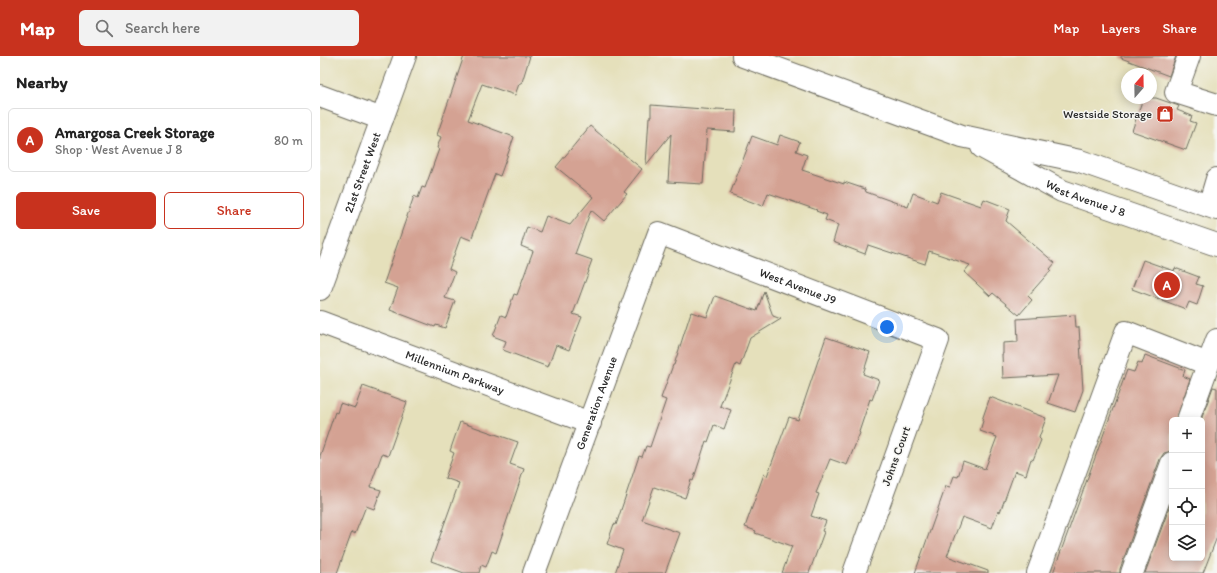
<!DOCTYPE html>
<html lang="en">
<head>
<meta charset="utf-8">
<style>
	:root { --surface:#fff; --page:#f2f2f2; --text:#222; --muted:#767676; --line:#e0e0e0; --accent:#c8321e }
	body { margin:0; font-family:Itim,sans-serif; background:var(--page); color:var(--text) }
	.controls { position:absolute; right:12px; bottom:12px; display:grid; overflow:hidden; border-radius:6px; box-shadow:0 2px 10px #0003 }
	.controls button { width:36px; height:36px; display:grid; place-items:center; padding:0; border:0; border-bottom:1px solid var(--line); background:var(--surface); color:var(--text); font:20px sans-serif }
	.compass { position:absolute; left:801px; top:12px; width:36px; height:36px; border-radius:50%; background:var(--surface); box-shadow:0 2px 10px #0003; rotate:20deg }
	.you { position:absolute; left:567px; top:271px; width:14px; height:14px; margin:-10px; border:3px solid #fff; border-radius:50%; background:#1a73e8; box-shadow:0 0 0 6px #1a73e833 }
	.badge { display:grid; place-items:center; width:26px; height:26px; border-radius:50%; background:var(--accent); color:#fff; font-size:13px; font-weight:700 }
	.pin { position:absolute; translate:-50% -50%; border:2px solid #fff; box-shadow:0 1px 4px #0006 }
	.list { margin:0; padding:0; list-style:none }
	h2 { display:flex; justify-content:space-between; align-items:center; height:52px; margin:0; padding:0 16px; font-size:17px }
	h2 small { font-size:13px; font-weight:400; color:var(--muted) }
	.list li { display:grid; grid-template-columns:26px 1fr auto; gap:12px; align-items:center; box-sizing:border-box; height:64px; margin:0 8px 8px; padding:0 8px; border:1px solid var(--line); border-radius:6px }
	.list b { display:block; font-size:15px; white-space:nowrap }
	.list p { margin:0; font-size:13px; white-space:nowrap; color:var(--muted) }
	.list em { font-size:13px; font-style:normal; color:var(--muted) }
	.actions { display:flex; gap:8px; padding:12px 16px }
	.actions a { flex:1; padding:9px 0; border:1px solid var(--accent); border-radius:6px; text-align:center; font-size:14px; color:var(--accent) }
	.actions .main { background:var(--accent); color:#fff }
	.icon { flex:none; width:22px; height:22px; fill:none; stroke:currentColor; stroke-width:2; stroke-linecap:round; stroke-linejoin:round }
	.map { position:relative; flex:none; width:897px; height:517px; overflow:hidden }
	header { display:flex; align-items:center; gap:24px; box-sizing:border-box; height:56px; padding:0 20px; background:var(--accent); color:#fff }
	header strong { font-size:19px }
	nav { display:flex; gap:22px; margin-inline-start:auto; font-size:14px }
	.search { width:280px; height:36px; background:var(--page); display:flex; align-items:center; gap:10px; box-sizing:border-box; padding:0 14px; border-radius:6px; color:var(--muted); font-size:15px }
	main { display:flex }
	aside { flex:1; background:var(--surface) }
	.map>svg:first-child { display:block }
	.building { fill:#d4a293 }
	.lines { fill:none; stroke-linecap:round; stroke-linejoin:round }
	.minor-casing { stroke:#6c6a5d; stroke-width:24 }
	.minor { stroke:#fff; stroke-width:22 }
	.labels { text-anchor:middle; stroke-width:3; stroke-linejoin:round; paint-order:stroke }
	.poi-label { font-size:12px; fill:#2b2b2b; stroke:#f6f6f2; text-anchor:end }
	.street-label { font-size:12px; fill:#2b2b2b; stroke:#f6f6f2 }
</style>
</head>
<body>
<header>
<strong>Map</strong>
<div class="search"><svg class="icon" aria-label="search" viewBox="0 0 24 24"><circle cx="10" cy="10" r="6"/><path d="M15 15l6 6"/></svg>Search here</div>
<nav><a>Map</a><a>Layers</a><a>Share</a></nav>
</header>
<main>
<aside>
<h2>Nearby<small></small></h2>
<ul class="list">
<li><span class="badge">A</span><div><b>Amargosa Creek Storage</b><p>Shop · West Avenue J 8</p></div><em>80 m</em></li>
</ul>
<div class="actions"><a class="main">Save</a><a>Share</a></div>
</aside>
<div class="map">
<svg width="897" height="517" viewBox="0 0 897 517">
	<rect width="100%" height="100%" fill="#f6f6f2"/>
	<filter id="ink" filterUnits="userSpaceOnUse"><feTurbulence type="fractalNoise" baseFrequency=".025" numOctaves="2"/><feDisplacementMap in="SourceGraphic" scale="8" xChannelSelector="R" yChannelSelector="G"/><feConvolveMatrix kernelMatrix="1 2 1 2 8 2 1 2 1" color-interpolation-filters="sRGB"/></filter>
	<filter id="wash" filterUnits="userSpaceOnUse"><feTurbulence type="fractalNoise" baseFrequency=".012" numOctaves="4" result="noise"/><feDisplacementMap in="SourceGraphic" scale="16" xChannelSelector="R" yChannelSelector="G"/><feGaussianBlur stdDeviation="0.9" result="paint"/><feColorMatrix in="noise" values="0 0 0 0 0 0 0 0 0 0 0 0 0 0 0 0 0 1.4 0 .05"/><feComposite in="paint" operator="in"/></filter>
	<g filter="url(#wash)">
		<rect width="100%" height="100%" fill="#e5e0bb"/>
		<g id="blocks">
			<path class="building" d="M144,0H210L202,26L199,28L195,39L162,28L148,64L194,81L180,120L175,118L151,184L141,180L129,213L135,216L125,242L135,245L125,272L116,269L115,271L70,254L78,232L64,227L94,140L98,142L102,131L105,132L119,93L117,92L121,81L117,79Z
				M801,0H856L849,20L801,2Z
				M823,42H836L859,50L857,54L872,60L870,65L876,67L866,94L812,75Z
				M331,49L396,54V53L416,54L415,76L387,74L383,128L348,126L351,78L326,109L329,61H331Z
				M270,70L322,113L304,136L307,138L284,165L271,154L255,198L272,204L268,215H269L253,258L262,261L249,294L236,289L228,311L183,294L186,285L173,280L181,259L186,261L194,238L197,239L213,195L201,190L207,171L220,176L226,160L250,169L273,141L236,111Z
				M460,79L480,86L476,95L487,99L482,114L524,128V126L545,133L546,136L588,151L593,137L617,146L621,136L661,150L664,143L690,153L686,165L735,207L730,213L731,214L708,240L712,244L699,259L673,237L670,240L644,216L650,209L609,195L605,208L548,189L545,198L513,186L518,169L505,164L507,159L496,155L497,154L448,137L443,150L410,138L432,80L457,89Z
				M823,204L854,215L855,212L879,221L876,228L883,230L877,249L869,246L866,253L812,233Z
				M444,235L453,260L461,263L430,282L420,310L416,308L400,350L411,354L404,373L394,369L388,386L386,385L373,425L371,424L365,442L334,431L322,464L360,477L345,517H295L303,494L287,488L294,468L296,469L319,400L322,401L326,390L330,391L346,344L341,342L353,309H354L371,256L387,261L395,240L437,255Z
				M755,259L756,271H759L763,334L755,356L728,347L738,319L683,322L682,298H683V287L698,286L697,263Z
				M506,281L550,296L543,318L559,324L552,344L550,343L539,376L540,377L527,409L510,403L496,437L499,438L491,460L506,465L502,475L504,476L489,517H462L472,490L435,477L436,475L425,471L444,418L447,420L469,361L478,364Z
				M825,299L865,314L863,320L870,323L856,364H852V395L844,397L840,403L800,513V517H733L807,314L814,316L818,306L822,308Z
				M43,330L87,346L68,400L62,398L50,431L61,434L54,453L46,450L35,478L32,476L17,517H0V400L15,356L17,357L20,347L35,352Z
				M893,331L897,332V481L883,517H825L852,444V502H882L881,364Z
				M670,341L726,362L719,382L721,384L713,404L711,403L706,419L695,415L680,456L678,455L672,472L642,461L627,500L668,515V517H595L626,430L630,431L634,420L638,421L643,405L665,413L677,381L660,375L663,365L662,364Z
				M140,366L198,386L190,408L204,413L176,497L172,495L166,511L161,509L159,517H144L111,505L139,427L125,422L134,397L130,395Z"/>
		</g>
	</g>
	<g filter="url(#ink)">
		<use href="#blocks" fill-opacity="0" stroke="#6c6a5d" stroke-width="1"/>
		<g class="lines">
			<defs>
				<g id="minor">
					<path d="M423,0L642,80L760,105L897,153"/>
					<path d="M869,0L856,36L897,49"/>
					<path d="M0,40L62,63"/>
					<path id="s1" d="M662,91L742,135L897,189"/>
					<path d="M889,150L897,123"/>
					<path id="s2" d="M0,233L85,0"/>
					<path id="s3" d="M0,266L270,367"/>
					<path d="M868,364L897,284"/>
					<path id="s4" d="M214,517L339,177L618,284L534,517"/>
					<path d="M718,517L806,276L888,308"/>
					<path d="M812,517L852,407"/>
				</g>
			</defs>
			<use href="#minor" class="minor-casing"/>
			<use href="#minor" class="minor"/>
		</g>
	</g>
	<defs>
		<symbol id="shop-square" viewBox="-11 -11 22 22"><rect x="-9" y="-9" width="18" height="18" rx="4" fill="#c8321e" stroke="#f6f6f2"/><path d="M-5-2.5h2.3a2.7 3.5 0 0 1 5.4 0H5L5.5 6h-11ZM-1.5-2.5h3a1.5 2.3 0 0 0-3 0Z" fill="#fff"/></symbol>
	</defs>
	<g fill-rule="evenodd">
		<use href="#shop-square" x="835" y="48" width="20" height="20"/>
	</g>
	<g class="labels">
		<g class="poi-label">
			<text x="832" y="62">Westside Storage</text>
		</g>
		<g class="street-label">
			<text dy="4" stroke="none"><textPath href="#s2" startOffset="124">21st Street West</textPath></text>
			<text dy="4" stroke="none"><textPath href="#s1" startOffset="116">West Avenue J 8</textPath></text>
			<text dy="4" stroke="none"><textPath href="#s4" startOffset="511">West Avenue J9</textPath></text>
			<text dy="4" stroke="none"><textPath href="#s3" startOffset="144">Millennium Parkway</textPath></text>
			<text dy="4" stroke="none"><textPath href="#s4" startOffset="181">Generation Avenue</textPath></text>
			<text transform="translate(576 400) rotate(-70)" y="4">Johns Court</text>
		</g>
	</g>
</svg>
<div class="controls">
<button>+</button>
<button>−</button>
<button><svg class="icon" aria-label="locate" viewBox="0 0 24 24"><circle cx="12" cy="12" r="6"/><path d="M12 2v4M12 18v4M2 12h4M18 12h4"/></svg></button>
<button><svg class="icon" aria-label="layers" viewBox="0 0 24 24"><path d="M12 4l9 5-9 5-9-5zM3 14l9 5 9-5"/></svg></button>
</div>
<svg class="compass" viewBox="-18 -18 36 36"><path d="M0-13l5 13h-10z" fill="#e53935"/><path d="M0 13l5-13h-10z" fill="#767676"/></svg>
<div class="you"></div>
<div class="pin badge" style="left:847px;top:229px">A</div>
</div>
</main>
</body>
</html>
